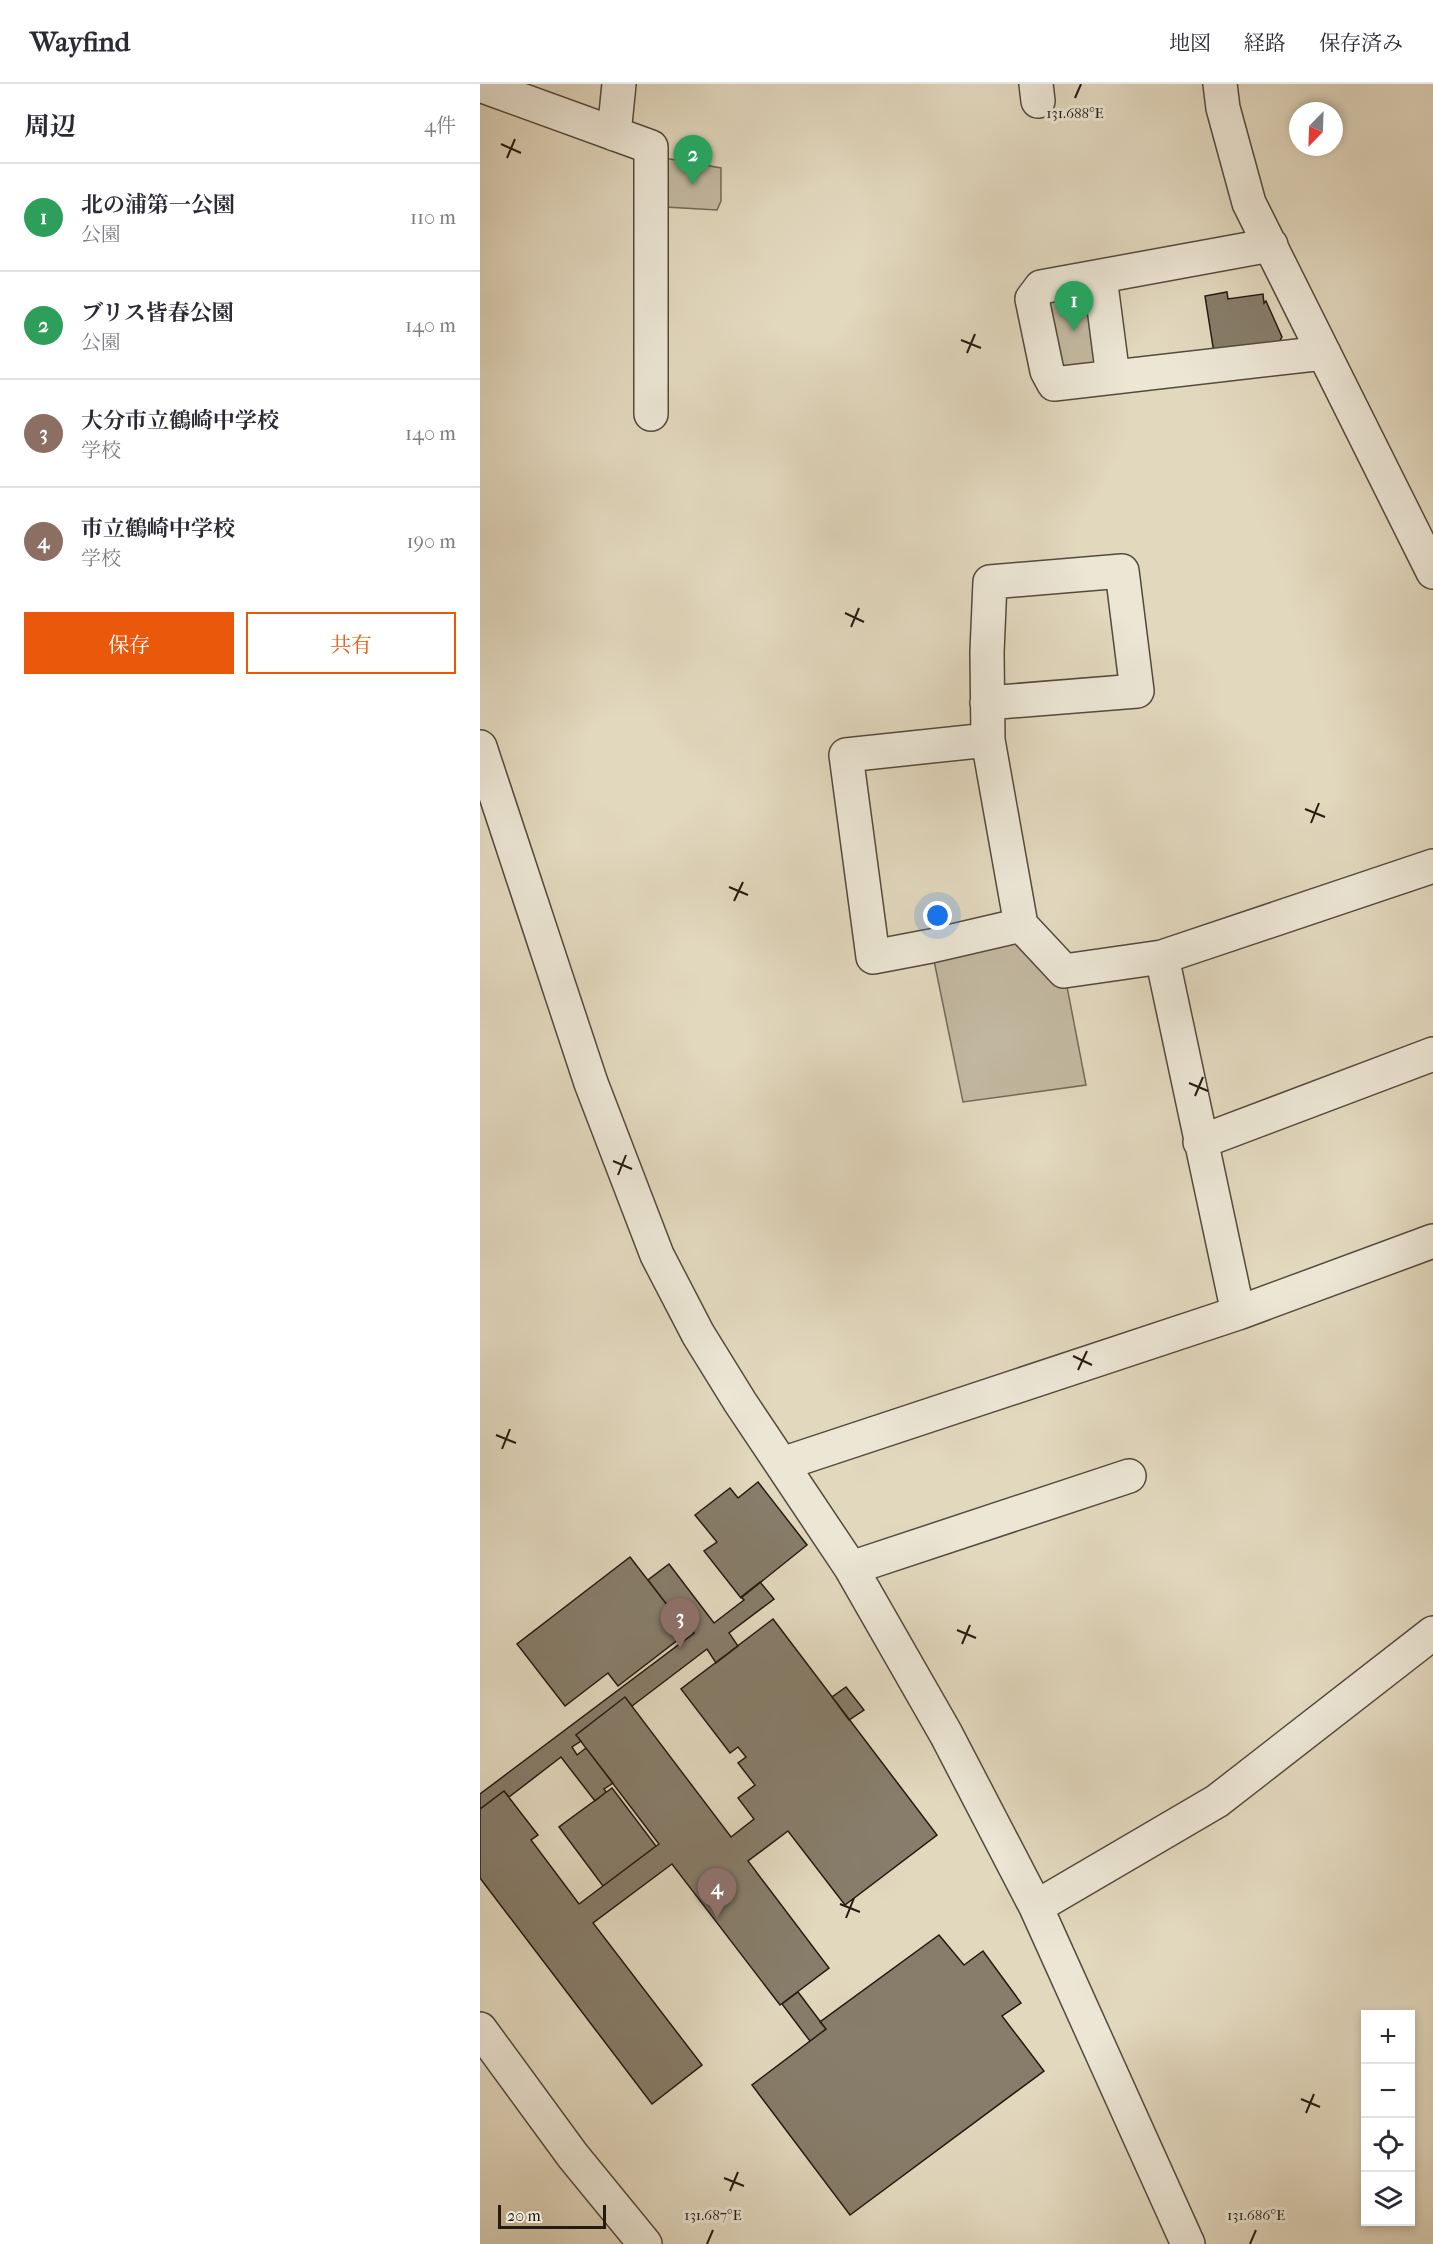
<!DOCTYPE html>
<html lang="ja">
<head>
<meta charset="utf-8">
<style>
	:root { --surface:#fff; --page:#f7f7f7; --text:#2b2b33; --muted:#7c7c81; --line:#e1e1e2; --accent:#ea580c }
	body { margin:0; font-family:"IM FELL French Canon","Noto Serif JP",serif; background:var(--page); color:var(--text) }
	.controls { position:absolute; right:18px; bottom:18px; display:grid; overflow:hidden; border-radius:0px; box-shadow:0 3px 9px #0003 }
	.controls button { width:54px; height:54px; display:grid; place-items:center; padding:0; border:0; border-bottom:2px solid var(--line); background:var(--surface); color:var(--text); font:30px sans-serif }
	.compass { position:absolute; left:809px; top:18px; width:54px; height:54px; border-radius:50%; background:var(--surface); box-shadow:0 3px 9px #0003; rotate:203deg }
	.scale { position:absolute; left:18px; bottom:15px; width:108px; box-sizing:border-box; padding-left:6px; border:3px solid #251a10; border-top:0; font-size:16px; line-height:21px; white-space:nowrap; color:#251a10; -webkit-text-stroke:4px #ece6d5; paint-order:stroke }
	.you { position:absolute; left:458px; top:832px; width:21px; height:21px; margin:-15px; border:4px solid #fff; border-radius:50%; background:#1a73e8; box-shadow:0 0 0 9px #1a73e833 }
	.badge { display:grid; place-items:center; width:39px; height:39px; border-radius:50%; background:var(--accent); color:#fff; font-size:20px; font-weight:700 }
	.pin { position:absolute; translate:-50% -50px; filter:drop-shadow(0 2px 3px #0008) }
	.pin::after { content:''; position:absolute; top:32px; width:21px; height:18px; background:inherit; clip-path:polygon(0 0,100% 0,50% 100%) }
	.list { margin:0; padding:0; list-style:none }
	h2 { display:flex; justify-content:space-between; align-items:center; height:78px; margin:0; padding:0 24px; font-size:26px }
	h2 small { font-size:20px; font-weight:400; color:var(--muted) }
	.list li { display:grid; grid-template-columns:39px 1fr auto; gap:18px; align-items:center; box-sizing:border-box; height:108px; padding:0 24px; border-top:2px solid var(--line) }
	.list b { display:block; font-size:22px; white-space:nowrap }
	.list p { margin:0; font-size:20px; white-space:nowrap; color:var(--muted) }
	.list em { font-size:20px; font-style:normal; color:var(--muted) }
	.actions { display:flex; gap:12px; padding:18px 24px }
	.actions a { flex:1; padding:14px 0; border:2px solid var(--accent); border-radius:0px; text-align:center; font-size:21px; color:var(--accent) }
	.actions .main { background:var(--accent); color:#fff }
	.icon { flex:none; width:33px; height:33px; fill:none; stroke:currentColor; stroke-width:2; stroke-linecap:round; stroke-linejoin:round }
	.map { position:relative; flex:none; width:953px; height:2160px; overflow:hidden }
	header { display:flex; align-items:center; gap:36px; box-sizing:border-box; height:84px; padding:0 30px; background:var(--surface); border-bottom:2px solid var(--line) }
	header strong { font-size:28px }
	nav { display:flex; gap:33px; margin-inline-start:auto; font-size:21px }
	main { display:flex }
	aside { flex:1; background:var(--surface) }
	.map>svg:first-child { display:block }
	.green { fill:#c2b8a0; stroke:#746958; stroke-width:1.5 }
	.building { fill:#877d6a; stroke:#251a10; stroke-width:1.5 }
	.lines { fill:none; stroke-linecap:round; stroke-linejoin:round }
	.street-casing { stroke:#544a3c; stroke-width:36 }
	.street { stroke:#ece6d5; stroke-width:33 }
	.ticks { fill:none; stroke:#251a10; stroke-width:2 }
	.ticks-label { font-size:15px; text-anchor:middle; fill:#251a10; stroke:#ece6d5; stroke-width:6; stroke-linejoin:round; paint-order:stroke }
</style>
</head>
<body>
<header>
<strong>Wayfind</strong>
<nav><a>地図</a><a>経路</a><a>保存済み</a></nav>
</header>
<main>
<aside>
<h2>周辺<small>4件</small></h2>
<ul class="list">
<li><span class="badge" style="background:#2e9e5b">1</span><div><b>北の浦第一公園</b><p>公園</p></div><em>110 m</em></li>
<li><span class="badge" style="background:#2e9e5b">2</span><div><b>ブリス皆春公園</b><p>公園</p></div><em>140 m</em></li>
<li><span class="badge" style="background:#8d6e63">3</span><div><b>大分市立鶴崎中学校</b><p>学校</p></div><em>140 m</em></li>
<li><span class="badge" style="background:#8d6e63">4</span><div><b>市立鶴崎中学校</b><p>学校</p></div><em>190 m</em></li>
</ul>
<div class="actions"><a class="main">保存</a><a>共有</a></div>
</aside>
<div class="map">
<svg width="953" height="2160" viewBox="0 0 953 2160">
	<rect width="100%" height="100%" fill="#e2d8be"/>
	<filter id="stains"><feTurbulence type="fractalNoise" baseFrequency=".00333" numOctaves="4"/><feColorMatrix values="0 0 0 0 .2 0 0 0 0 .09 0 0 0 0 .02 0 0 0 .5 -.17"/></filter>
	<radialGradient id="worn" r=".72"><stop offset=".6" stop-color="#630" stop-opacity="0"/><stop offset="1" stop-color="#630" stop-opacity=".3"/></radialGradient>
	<path class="green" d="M184,74L241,84V117L237,126L185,123Z
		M604,208L614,216L621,276L613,286L589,289L578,281L567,214Z
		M541,841L584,887L606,1001L483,1018L451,862Z"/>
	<path class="building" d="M747,208L748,215L783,210L784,219L786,217L802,253L798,260L734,269L725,212Z
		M278,1398L327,1461L261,1514L224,1467L237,1458L215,1431L250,1404L258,1414Z
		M150,1473L208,1548L138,1602L128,1589L85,1622L37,1560Z
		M189,1480L234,1539L264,1516L261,1513L280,1498L294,1515L249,1549L258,1562L236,1579L227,1565L152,1622L145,1613L96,1651L101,1657L92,1663L97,1671L106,1664L133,1699L124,1705L126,1708L115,1717L81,1673L29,1713L24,1707L0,1725V1710L214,1549L194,1524L191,1526L168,1496Z
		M293,1535L457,1751L365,1821L308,1747L268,1777L349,1884L300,1921L192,1780L113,1839L222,1981L172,2020L0,1794V1725L24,1707L58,1751L51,1756L99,1820L176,1762L179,1760L96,1651L145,1613L251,1753L274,1735L258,1714L275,1701L258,1679L266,1673L258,1663L250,1669L201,1605Z
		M366,1603L384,1626L369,1636L352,1613Z
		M132,1704L176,1762L123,1802L79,1743Z
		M459,1851L484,1881L503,1867L541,1919L522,1932L564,1987L370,2131L272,2001L346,1945L340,1938Z
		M318,1908L346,1945L330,1957L302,1920Z"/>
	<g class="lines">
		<defs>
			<path id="street" d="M556,0L558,17
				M740,0L743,24L769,119L953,488
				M0,1L171,63V330
				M134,50L139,0
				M791,161L561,203L552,215L567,287L574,300L844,269
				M620,193L633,293
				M507,619L657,607L642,487L510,498L507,568L508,656L541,841L584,887L682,873L953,782
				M508,656L366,671L393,873L451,862L541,841
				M0,663L111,999L177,1171L218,1250L260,1318L371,1484L466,1650L556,1823L708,2160
				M682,873L758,1229
				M720,1058L953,970
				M302,1380L758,1229L953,1157
				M371,1484L649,1392
				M556,1823L737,1717L953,1549
				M0,1945L93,2072L165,2160"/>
		</defs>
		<use href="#street" class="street-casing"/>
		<use href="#street" class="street"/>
	</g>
	<path class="ticks" d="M595,14L601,0M21,60L41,69M27,74L35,55M481,256L501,264M487,269L495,250M365,529L384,538M371,543L379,524M825,725L845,733M831,739L839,719M249,803L268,811M254,817L263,798M709,999L728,1007M715,1012L723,993M133,1077L152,1085M138,1091L146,1071M593,1272L612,1281M598,1286L607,1267M16,1351L36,1359M22,1365L30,1345M477,1546L496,1554M482,1560L490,1541M360,1820L380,1828M366,1834L374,1814M821,2015L840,2023M826,2029L834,2010M244,2094L264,2102M250,2107L258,2088M227,2160L233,2146M770,2160L776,2146"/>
	<g class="ticks-label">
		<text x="595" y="34">131.688°E</text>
		<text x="233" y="2136">131.687°E</text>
		<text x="776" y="2136">131.686°E</text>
	</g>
	<rect width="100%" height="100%" filter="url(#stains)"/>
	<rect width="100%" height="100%" fill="url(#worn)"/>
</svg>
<div class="controls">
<button>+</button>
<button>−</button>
<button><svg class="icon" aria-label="locate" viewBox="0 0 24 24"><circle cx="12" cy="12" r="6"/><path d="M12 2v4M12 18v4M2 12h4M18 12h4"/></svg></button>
<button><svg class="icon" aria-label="layers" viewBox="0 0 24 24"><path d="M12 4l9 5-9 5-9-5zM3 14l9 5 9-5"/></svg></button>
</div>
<svg class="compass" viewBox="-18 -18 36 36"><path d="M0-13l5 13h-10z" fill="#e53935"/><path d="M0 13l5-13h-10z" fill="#7c7c81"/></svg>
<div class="scale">20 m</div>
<div class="you"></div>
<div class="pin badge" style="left:594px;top:247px;background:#2e9e5b">1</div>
<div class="pin badge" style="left:213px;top:101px;background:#2e9e5b">2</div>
<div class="pin badge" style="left:200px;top:1564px;background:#8d6e63">3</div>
<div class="pin badge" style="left:237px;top:1834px;background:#8d6e63">4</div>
</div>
</main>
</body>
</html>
